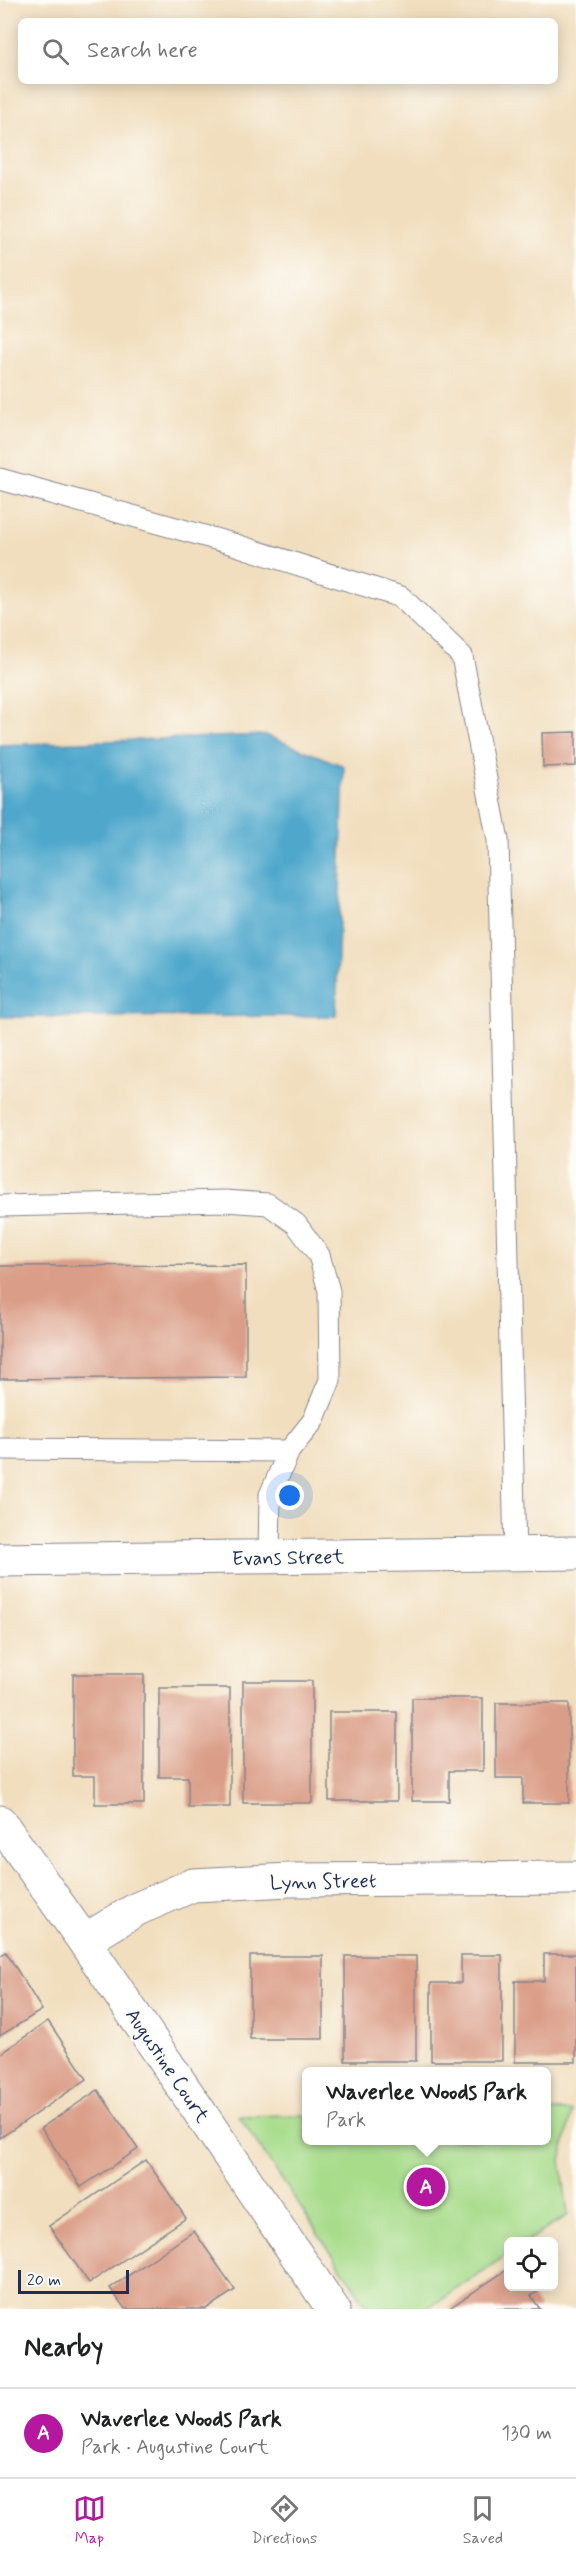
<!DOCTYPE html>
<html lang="en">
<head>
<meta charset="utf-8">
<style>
	:root { --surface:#fff; --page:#f6f6f6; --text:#202124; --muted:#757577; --line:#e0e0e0; --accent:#b5179e }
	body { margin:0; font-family:Mynerve,sans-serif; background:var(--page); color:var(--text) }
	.controls { position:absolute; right:18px; bottom:18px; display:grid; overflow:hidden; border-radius:9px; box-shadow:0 3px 15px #0003 }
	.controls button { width:54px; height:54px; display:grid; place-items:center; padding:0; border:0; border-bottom:2px solid var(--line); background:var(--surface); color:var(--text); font:30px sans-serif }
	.scale { position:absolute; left:18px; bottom:15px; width:111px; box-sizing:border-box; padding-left:6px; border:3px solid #1b2f5e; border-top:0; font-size:16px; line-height:21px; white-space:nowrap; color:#1b2f5e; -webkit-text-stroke:4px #fdfcf7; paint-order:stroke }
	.you { position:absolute; left:290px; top:1496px; width:21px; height:21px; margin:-15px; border:4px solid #fff; border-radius:50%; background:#1a73e8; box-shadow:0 0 0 9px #1a73e833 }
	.badge { display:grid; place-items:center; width:39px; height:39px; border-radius:50%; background:var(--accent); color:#fff; font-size:20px; font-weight:700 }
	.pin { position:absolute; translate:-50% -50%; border:3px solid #fff; box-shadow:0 2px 6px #0006 }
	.popup { position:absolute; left:302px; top:2067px; width:249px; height:78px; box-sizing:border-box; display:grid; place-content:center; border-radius:9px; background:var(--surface); filter:drop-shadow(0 2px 4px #0005); font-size:20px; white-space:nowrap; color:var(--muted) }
	.popup b { font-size:22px; color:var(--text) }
	.popup::after { content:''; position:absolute; left:50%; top:100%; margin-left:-12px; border:12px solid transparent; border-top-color:var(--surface) }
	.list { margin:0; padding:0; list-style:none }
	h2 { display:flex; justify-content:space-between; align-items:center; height:78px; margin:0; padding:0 24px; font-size:26px }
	h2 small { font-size:20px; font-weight:400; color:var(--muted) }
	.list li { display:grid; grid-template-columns:39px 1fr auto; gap:18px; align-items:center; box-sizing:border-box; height:90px; padding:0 24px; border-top:2px solid var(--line) }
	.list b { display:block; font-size:22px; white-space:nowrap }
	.list p { margin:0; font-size:20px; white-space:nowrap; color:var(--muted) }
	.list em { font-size:20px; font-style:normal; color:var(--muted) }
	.icon { flex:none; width:33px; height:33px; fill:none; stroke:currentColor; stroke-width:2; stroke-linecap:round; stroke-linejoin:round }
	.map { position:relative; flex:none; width:576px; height:2309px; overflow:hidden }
	.search { position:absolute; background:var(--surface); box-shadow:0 3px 15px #0003; left:18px; right:18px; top:18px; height:66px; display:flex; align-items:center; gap:15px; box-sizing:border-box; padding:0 21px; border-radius:9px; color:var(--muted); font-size:22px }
	.sheet { height:168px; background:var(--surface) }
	nav { display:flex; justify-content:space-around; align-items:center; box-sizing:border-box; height:84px; border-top:2px solid var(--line); background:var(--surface); font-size:16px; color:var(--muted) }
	nav a { display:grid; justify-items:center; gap:3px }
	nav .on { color:var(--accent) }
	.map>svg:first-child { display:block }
	.green { fill:#a8dc8b; stroke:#628674; stroke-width:1.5 }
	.water { fill:#4fa8cc; stroke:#356c95; stroke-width:1.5 }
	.building { fill:#da9d87 }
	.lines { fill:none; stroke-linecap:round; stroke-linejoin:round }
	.service-casing { stroke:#86868e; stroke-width:23 }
	.minor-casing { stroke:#86868e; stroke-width:35 }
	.service { stroke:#fff; stroke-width:21 }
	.minor { stroke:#fff; stroke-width:33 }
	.labels { text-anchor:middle; stroke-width:5; stroke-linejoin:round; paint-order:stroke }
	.street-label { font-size:20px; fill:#1b2f5e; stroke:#fdfcf7 }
</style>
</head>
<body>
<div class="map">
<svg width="576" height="2309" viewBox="0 0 576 2309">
	<rect width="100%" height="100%" fill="#fdfcf7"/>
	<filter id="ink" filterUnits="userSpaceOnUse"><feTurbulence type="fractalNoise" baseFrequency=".0167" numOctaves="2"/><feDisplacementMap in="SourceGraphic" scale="12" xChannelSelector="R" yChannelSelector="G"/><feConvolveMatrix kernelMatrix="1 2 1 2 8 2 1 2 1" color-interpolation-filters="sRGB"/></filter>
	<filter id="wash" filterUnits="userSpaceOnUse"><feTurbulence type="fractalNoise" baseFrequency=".008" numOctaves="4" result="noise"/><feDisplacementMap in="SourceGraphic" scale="24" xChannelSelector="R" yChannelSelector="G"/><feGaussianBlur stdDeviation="1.35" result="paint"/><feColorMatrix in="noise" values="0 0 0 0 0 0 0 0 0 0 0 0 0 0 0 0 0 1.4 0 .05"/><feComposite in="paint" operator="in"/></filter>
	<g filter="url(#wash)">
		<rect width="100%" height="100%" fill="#f1debe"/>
		<path class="green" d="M546,2111H572L561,2160L568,2215L527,2241L508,2242V2254L427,2309H369L239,2116L306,2115V2140H546Z"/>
		<path class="water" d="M265,735L344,766L336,1016L0,1017V745Z"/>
		<g id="blocks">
			<path class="building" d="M576,732V766L543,767L542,733Z
				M246,1265V1377L0,1379V1266Z
				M73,1674H144V1804H95V1776H73Z
				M243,1681H312V1803H243Z
				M159,1688H230V1807H188V1777H159Z
				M412,1698H483V1771H449V1801H412Z
				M496,1703H569V1803H523V1778H496Z
				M329,1712H397V1801H329Z
				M6,1952L42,2010L0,2036V1956Z
				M544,1954H576V2062H515V1981H544Z
				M461,1955H502V2061H431V1983H461Z
				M250,1956H323V2039H250Z
				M345,1956H416V2061H345Z
				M48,2021L87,2079L0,2138V2054Z
				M98,2090L138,2149L81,2187L41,2128Z
				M146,2160L186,2218L89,2283L49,2226Z
				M194,2231L235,2290L206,2309H125L110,2288Z
				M508,2269V2286H546L531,2296L540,2309H448Z"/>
		</g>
	</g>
	<g filter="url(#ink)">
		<use href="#blocks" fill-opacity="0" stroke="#86868e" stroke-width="1.5"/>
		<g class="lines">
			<defs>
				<path id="service" d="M0,479L233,544L401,597L462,656L498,840L515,1554
					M0,1206L225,1201L268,1204L296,1224L319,1255L329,1291L330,1380L313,1421L289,1451L270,1495L269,1557
					M0,1449L289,1451"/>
				<path id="minor" d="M0,1560L576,1553
					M0,1822L84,1941L333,2309
					M84,1941L137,1909L193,1885L289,1880L576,1878"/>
			</defs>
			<use href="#service" class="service-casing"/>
			<use href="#minor" class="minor-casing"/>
			<use href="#service" class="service"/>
			<use href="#minor" class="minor"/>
		</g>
	</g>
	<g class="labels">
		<g class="street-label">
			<text transform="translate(288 1557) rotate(-1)" y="7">Evans Street</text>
			<text transform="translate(323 1881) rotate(-1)" y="7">Lynn Street</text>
			<text transform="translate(168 2065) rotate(56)" y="7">Augustine Court</text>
		</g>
	</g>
</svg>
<div class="controls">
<button><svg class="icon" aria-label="locate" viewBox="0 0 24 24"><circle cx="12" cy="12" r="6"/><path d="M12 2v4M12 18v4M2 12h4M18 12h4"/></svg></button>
</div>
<div class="scale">20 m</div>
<div class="you"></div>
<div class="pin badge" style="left:426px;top:2187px">A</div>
<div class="popup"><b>Waverlee Woods Park</b>Park</div>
<div class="search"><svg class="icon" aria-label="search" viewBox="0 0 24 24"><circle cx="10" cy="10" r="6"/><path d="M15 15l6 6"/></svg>Search here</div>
</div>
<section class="sheet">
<h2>Nearby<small></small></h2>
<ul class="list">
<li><span class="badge">A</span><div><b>Waverlee Woods Park</b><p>Park · Augustine Court</p></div><em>130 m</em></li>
</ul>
</section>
<nav>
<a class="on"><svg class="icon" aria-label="map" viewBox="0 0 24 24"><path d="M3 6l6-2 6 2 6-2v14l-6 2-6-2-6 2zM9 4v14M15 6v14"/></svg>Map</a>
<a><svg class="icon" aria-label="directions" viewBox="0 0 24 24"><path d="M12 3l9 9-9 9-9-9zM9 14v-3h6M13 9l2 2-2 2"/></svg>Directions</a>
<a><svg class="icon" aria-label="saved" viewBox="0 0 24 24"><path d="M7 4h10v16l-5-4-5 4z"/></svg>Saved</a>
</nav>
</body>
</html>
